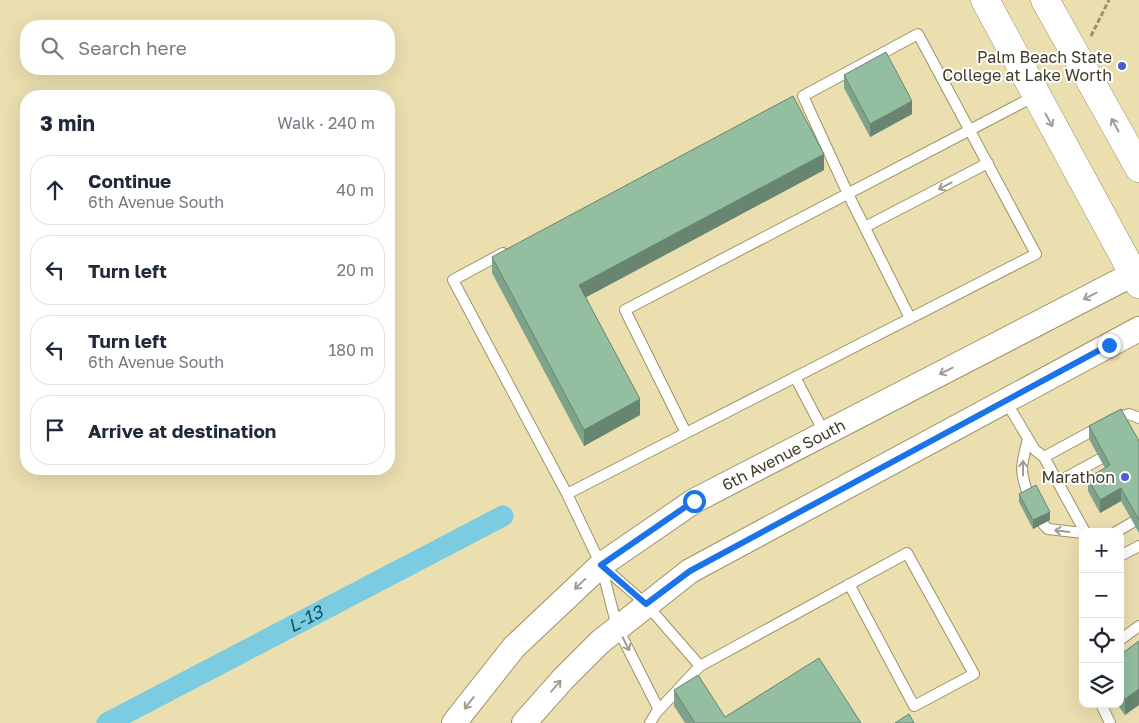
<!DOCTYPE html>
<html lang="en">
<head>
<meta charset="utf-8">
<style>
	:root { --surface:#fff; --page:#f6f6f7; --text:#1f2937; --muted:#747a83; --line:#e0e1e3 }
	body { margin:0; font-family:"Golos Text",sans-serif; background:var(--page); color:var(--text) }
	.controls { position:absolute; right:15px; bottom:15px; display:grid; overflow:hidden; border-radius:10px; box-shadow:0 5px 20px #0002 }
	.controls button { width:45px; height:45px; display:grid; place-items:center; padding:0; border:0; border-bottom:1px solid var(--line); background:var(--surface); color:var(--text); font:25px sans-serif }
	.stop { position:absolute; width:15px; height:15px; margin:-11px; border:4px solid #1a73e8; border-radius:50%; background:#fff }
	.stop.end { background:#1a73e8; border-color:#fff; box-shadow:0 1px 5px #0008 }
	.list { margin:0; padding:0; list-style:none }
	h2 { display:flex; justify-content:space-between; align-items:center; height:65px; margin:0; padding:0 20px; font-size:21px }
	h2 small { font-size:16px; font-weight:400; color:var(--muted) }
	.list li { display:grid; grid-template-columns:32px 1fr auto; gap:15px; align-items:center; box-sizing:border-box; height:70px; margin:0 10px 10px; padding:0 10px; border:1px solid var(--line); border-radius:20px }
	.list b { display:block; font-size:19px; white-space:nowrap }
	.list p { margin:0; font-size:16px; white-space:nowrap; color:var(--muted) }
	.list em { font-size:16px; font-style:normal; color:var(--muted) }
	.icon { flex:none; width:28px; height:28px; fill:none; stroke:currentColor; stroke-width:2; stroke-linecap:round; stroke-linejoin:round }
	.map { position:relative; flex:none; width:1139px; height:723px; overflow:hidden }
	.search { position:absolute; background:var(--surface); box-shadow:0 5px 20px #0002; left:20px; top:20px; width:375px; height:55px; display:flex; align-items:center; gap:12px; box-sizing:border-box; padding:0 18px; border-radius:20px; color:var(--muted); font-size:19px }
	.panel { position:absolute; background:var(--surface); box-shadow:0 5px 20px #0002; left:20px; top:90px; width:375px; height:385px; border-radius:20px }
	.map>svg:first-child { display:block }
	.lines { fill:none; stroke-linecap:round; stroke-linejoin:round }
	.canal { stroke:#7bcce0; stroke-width:21 }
	.service-casing { stroke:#9e9266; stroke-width:12 }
	.tertiary-casing { stroke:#9e9266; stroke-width:26 }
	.secondary-casing { stroke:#9e9266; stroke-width:29 }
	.path { stroke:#9a9170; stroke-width:3; stroke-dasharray:5 2.5; stroke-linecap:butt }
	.service { stroke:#fff; stroke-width:10 }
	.tertiary { stroke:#fff; stroke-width:24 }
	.secondary { stroke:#fff; stroke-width:28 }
	.wall { fill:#7ea38a }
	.shaded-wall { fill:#678570 }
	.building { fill:#93bea0; stroke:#678570 }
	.oneway { stroke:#a09d94 }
	.route { stroke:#1a73e8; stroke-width:6 }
	.poi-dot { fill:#4f59d0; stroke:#fff; stroke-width:2 }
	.labels { text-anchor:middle; stroke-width:4; stroke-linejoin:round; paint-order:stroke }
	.poi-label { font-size:16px; fill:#413b29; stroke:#fff; text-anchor:end }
	.street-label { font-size:16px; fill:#413b29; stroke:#fff }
	.water-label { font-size:18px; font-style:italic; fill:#0b5462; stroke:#fff }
</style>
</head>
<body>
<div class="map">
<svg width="1139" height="723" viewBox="0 0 1139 723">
	<rect width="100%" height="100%" fill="#ebdfb0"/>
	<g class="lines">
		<path class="canal" id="s1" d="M107,723L503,516"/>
		<defs>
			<path id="service" d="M865,227L988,163
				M503,253L453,280L567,494
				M795,377L825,434
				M1005,400L1035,450L1044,457L1116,418L1129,414L1139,418
				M686,433L1036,254L918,34L803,96L848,194L910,318
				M1028,439C1021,466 1019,470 1029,497
				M1044,457L1085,532
				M1058,482L1100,459
				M1043,524L1048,529L1083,533
				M1116,532L1133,522
				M1120,556L1139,546
				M601,565L646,604L700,666
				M1120,640L1139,626
				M1101,704L1110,723
				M659,710L617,627L601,565L567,494L686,433L625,310L1035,96
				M650,723L656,713L700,666L907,553L974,674L914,706L849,584"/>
			<g id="tertiary">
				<path id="s2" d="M454,723L514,647L601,565L694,501L1139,271"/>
				<path d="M524,723L563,679L600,642L690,571L1139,329"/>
			</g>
			<path id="secondary" d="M985,0L1139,284
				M1045,0L1139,168"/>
		</defs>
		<use href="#service" class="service-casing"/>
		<use href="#tertiary" class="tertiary-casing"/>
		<use href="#secondary" class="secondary-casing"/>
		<path class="path" d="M1091,36L1109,0"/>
		<use href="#service" class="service"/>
		<use href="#tertiary" class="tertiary"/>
		<use href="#secondary" class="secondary"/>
	</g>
	<path class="wall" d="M844,75L912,114L870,137L844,88Z
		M824,170L586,297L640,415L584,446L492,273V257Z
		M1089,426L1139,441V533L1121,501L1100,513L1088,491V478L1105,468L1089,439Z
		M1019,494L1050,520L1033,529L1019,502Z
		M1139,641L1125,715L1117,704H1120V655Z
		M674,690L725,717L861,723H685L674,706Z"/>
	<path class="shaded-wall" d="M912,101V114L870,137V124Z
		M824,154V170L579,301V285Z
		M640,399V415L584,446V430Z
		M1121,488V501L1100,513V500Z
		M1050,512V520L1033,529V520Z
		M1139,689V705L1125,715V699Z"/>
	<path class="building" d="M886,52L912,101L870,124L844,75Z
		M793,96L824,154L579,285L640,399L584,430L492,257Z
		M1121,409L1139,441V520L1121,488L1100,500L1088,478L1110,465L1089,426Z
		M1036,485L1050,512L1033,520L1019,494Z
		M1139,641V689L1125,699L1120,692V655Z
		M819,658L861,723H695L674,690L698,675L725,717Z
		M909,714L914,723H895Z"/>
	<defs><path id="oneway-shaft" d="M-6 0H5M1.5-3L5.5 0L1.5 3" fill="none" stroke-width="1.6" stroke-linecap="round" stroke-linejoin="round" transform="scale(1.25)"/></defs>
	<g class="oneway">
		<use href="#oneway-shaft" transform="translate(1049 120) rotate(61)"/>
		<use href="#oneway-shaft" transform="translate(1115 125) rotate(-119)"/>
		<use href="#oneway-shaft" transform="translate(945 186) rotate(152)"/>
		<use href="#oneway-shaft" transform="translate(1090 296) rotate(153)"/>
		<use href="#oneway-shaft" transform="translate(946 371) rotate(153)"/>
		<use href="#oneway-shaft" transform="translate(1023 468) rotate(-90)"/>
		<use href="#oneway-shaft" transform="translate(1062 531) rotate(-173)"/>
		<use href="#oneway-shaft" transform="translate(580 584) rotate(137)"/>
		<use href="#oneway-shaft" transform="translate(626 644) rotate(63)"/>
		<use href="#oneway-shaft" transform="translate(556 686) rotate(-49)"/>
		<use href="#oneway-shaft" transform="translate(469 703) rotate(128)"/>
	</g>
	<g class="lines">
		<path class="route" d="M694,501L601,565L646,604L690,571L1109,345"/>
	</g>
	<g class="poi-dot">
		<circle cx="1122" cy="66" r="5"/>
		<circle cx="1125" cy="477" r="5"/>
	</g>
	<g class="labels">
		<g class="poi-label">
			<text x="1112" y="63">Palm Beach State<tspan x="1112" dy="18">College at Lake Worth</tspan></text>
			<text x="1115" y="483">Marathon</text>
		</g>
		<g class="street-label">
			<text dy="6" stroke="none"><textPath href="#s2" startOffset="430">6th Avenue South</textPath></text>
		</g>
		<g class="water-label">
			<text dy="6" stroke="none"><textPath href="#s1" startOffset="224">L-13</textPath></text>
		</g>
	</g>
</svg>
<div class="controls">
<button>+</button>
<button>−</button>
<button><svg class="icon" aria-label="locate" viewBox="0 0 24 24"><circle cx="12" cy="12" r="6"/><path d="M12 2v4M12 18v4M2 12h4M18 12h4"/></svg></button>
<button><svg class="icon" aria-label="layers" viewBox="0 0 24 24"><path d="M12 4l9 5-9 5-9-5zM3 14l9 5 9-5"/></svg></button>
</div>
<div class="stop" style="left:694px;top:501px"></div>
<div class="stop end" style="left:1109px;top:345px"></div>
<div class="search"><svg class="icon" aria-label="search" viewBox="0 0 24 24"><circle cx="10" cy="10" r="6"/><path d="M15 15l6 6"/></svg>Search here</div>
<section class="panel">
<h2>3 min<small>Walk · 240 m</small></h2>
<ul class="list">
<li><svg class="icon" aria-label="ahead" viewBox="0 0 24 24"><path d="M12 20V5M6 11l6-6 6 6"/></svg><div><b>Continue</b><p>6th Avenue South</p></div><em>40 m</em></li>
<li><svg class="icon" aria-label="left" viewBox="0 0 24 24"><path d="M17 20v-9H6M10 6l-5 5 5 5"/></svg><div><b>Turn left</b></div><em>20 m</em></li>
<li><svg class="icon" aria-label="left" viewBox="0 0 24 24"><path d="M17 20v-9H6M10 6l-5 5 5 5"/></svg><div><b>Turn left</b><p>6th Avenue South</p></div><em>180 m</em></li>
<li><svg class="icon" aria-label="arrive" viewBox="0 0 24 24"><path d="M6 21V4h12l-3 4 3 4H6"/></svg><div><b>Arrive at destination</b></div></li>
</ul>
</section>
</div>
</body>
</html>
